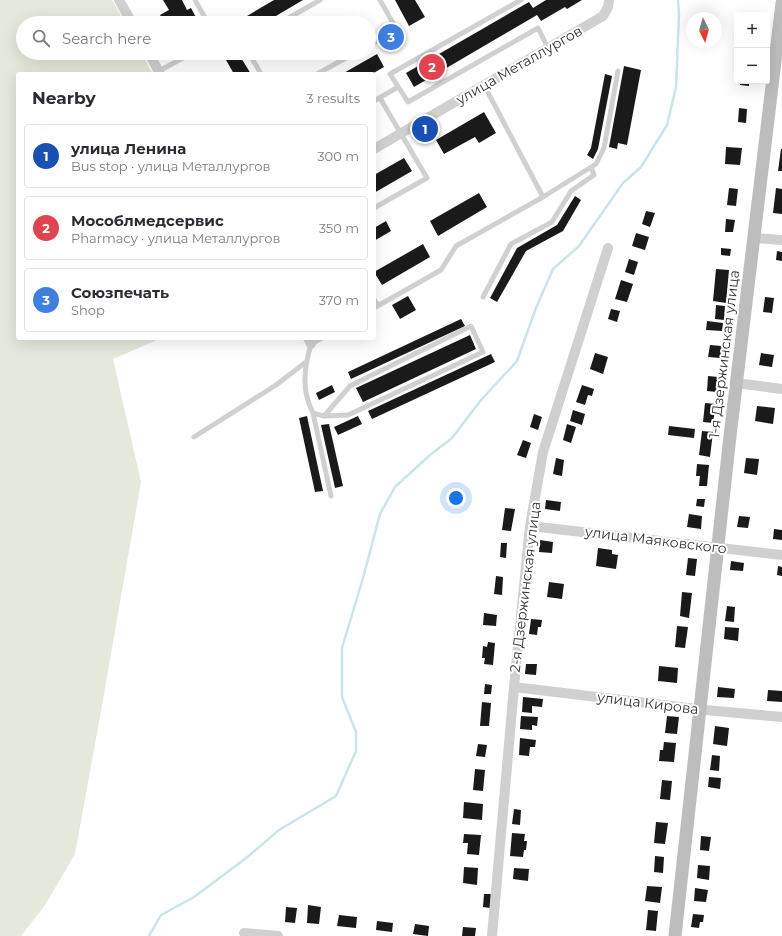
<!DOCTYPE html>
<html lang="en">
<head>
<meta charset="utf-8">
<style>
	:root { --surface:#fff; --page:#f7f7f7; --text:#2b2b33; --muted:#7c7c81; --line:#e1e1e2; --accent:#d93025 }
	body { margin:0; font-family:Montserrat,sans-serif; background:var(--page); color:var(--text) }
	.controls { position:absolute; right:12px; top:12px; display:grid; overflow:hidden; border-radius:4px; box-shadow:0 4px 16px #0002 }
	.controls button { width:36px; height:36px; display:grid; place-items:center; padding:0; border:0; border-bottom:1px solid var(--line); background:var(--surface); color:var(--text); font:20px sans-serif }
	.compass { position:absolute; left:686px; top:12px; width:36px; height:36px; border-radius:50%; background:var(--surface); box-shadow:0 4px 16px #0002; rotate:175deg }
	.you { position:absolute; left:456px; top:498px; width:14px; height:14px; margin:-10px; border:3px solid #fff; border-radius:50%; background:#1a73e8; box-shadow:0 0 0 6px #1a73e833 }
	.badge { display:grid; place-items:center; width:26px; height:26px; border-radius:50%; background:var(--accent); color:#fff; font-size:13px; font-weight:700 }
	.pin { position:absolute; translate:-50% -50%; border:2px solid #fff; box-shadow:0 1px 4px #0006 }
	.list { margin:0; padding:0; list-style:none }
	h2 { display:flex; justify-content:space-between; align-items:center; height:52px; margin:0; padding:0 16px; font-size:17px }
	h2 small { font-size:13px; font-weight:400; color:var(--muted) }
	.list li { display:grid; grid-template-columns:26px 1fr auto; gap:12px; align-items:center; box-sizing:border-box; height:64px; margin:0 8px 8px; padding:0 8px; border:1px solid var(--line); border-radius:4px }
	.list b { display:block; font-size:15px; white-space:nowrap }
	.list p { margin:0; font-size:13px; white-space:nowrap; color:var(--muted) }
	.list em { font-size:13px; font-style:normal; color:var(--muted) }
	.icon { flex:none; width:22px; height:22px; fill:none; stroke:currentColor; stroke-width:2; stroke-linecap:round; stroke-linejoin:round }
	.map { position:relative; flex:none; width:782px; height:936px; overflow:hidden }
	.search { position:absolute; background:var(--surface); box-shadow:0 4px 16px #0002; left:16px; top:16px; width:360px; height:44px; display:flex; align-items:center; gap:10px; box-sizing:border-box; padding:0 14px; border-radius:22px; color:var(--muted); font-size:15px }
	.panel { position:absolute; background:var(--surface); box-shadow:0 4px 16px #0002; left:16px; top:72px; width:360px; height:268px; border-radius:4px }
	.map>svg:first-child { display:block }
	.green { fill:#e4e9dc }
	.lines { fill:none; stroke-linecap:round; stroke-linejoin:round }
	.stream { stroke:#cde3eb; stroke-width:2.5 }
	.building { fill:#1a1a1a }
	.lane { stroke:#d0d0d0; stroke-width:5 }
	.street { stroke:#d0d0d0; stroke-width:10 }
	.secondary { stroke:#bdbdbd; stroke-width:13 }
	.labels { text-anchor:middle; stroke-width:4; stroke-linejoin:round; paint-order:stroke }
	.street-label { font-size:14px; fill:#333; stroke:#fff }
</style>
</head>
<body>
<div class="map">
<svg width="782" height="936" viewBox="0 0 782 936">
	<rect width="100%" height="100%" fill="#fff"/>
	<path class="green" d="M0,0H112L125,23H23V53H141L153,74H18V338H157L155,341L113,359L141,482L101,711L75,854L45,905L21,936H0Z"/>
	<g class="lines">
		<path class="stream" d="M149,936L161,915L194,897L245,859L279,830L336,796L356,751V732L342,697V648L363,578L380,514L395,487L430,455L452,438L481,400L517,361L536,308L553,269L579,246L623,183L641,167L667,125L676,87L679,14L678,0"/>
	</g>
	<path class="building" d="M163,0H182L187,10L191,8L199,23H165L160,15L169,10Z
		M274,0H303L264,23H251L247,16Z
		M395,0H415L425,17L409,26Z
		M546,0H582L567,9L565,7L541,21L537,15L414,87L406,73L529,2L533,8Z
		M222,53H238L251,74H234Z
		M377,54L384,67L372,74H342Z
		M624,66L641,70L627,145L618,143L617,149L609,147Z
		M605,74L612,76L598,149L593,159L587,155L591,148Z
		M740,81H749V86L740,85Z
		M739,108L747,109L746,123L738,122Z
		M484,112L496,133L479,143L475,137L444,154L436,140Z
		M726,147L742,148L740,165L725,164Z
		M781,149H782V171H778Z
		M404,158L412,171L374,193V175Z
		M729,188L738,189L736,206L727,205Z
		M776,188L782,189V214L773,213Z
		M479,193L487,207L438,236L430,221Z
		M575,196L581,200L563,231L526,251L497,302L490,298L517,248L557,225Z
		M646,211L655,213L650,227L642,224Z
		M726,219L735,220L733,232H725Z
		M386,221L391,231L374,241V228Z
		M636,233L649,237L645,250L632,246Z
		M423,244L430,257L382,285L374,272Z
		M721,248L731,249L730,256L721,255Z
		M777,251L782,252V261L776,260Z
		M629,259L638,262L634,275L625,272Z
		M716,269L729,270L726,303L713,301Z
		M621,280L633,284L627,302L615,299Z
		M408,296L416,310L400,319L392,305Z
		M765,297L774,298L772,313L763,312Z
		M716,305L725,306L724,320L715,319Z
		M611,309L620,311L617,322L608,319Z
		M461,319L465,326L351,379L348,372Z
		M707,321L723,323L722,331L706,330Z
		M470,335L476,349L363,402L356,388Z
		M710,345L722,346L720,358L708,357Z
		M595,353L608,357L603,374L590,369Z
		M761,353L774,355L772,367L759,365Z
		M491,354L495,362L372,419L368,411Z
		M708,376L718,377L717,392L707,391Z
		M332,385L335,392L319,400L316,393Z
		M582,385L594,389L592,396L588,395L585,405L576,402Z
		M705,403L716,404L713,423L703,422Z
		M757,406L775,408L773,424L755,421Z
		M573,410L585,414L582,425L570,421Z
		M534,414L542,417L538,430L530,427Z
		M307,416L323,491L315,492L299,418Z
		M358,416L362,424L338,435L334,427Z
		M329,424L343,486L335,488L321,425Z
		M567,424L576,427L571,443L563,440Z
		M669,426L695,429L694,438L668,435Z
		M702,431L713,432L710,457L699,455Z
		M523,440L531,443L526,458L517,455Z
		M556,458L564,460L562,476L553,474Z
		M746,458L759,459L757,475L744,473Z
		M697,464L709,465L707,486H699L700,476H696Z
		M697,499H705L704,507L696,506Z
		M546,500L561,502L560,511L545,509Z
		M505,508L515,509L511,531L502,530Z
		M689,514L702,516L701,529L687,527Z
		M739,516L750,517L748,528L737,527Z
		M774,529L782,530V540L773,539Z
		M540,540L553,542L552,553L539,552Z
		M501,543H507L506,558L500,557Z
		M598,548L612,550V554L618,555L616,569L596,566Z
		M688,558L697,559L695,576L686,575Z
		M731,561L744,563L743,571L730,570Z
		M778,566L782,567V576L777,575Z
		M496,576L503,577L502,595L494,594Z
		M549,582L564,584L562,599L547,597Z
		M682,592L692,593L689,618L680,616Z
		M727,606L735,607L734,622L725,621Z
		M484,613L497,615L496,626L483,625Z
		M531,619L542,620L541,627H538L537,635L529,634Z
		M677,626L688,627L685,648L675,647Z
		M725,627L739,628L738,641L724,639Z
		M488,642L495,643L493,665L484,664L485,658H482L483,646L487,647Z
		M526,664H537L536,675L525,674Z
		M659,666L678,668L677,683L658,681Z
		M485,684L492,685L491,694H484Z
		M718,687L735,689L734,698L717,697Z
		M768,690L782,691V702L767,701Z
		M523,697L543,699L542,707L532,706V713L522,712Z
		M482,702L491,703L489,726H480Z
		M521,716L538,717L537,726L532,725V730L520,729Z
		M667,716L679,717L677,734L665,733Z
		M715,726L729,728L727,746L713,744Z
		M520,738L536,740L535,747H530L529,756L519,755Z
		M664,742L676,743L674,762L659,761L660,750H663Z
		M478,744L487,745L485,757L476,756Z
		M712,755L720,756L719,771L710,770Z
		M475,769L485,770L483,791L473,790Z
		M709,777L721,778L720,789L708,787Z
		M662,780L672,781L670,800L660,799Z
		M464,802L483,804L482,820L463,818Z
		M514,809L521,810L520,825L512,824Z
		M656,822L668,823L665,844L654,843Z
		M512,833L525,834L524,841H527L526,850H524L523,857L510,856Z
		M464,834L481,835L479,855L467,854L468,843H463Z
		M701,836L711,837L709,851L700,850Z
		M655,856L664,857L663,873L654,872Z
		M698,865L710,866L709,880L697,878Z
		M464,867L478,868L477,885L463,883Z
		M514,868L529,869L528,881L513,879Z
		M647,886L662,887L660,903L645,901Z
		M695,888L708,890L706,902L694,901Z
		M484,894H491L490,908L483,907Z
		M308,905L321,907L319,924L307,923Z
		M286,907L297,908L295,923L285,922Z
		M648,910L658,911L656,931L646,930Z
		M693,914L704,915L703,922H700L699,928L691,927Z
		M339,915L357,917L356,928L337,926Z
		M377,921L393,923L392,932L376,930Z
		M415,924L429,926L428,936L413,934Z
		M463,927L476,928L475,936H462Z"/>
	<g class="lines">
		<path class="lane" d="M195,0L208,23
			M521,0L390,74L408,102L538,28L548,48
			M280,23L320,0
			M369,45L397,30L380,0
			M249,53L261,74
			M159,71L192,53
			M317,74L355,53
			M374,101L398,87
			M543,197L596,164L604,148L618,71
			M374,208L427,178L380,98
			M483,297L511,244L552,222L571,191L594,175L591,167
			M374,299L378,306
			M374,308L441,270L456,246L543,197L484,85
			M322,338L311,344C304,369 301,389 313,413L324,416L348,415L483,352L471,326L350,386L324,416
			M313,413L331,496
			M194,437L276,385L306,362"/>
		<path class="street" d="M119,0L132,23
			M149,53L160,74
			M374,149L603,16L608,7L609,0
			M755,238L782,240
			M308,338L311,344
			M736,383L782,389
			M530,526L782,555
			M514,687L705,710L782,717
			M244,933L278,936
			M492,936L514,687L530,526L543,452L608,248"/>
		<path class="secondary" d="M675,936L730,436L782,3"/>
	</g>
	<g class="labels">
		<g class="street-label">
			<text transform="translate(519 65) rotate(-30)" y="5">улица Металлургов</text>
			<text transform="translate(724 354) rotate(-83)" y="5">1-я Дзержинская улица</text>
			<text transform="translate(656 540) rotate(7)" y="5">улица Маяковского</text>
			<text transform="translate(525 587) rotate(-83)" y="5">2-я Дзержинская улица</text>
			<text transform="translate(648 703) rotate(7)" y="5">улица Кирова</text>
		</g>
	</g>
</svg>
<div class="controls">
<button>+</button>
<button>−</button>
</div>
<svg class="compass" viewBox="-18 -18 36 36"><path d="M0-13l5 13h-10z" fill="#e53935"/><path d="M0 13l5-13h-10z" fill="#7c7c81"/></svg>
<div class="you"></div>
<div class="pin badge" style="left:425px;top:129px;background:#1a4fb4">1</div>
<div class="pin badge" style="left:432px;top:67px;background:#e0444e">2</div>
<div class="pin badge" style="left:391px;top:37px;background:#3f7fe0">3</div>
<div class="search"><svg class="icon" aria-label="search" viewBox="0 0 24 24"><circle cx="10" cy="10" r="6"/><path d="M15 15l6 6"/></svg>Search here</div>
<section class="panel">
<h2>Nearby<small>3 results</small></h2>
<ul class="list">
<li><span class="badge" style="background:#1a4fb4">1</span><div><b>улица Ленина</b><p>Bus stop · улица Металлургов</p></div><em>300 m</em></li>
<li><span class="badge" style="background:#e0444e">2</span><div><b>Мособлмедсервис</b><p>Pharmacy · улица Металлургов</p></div><em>350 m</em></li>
<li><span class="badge" style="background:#3f7fe0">3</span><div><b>Союзпечать</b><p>Shop</p></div><em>370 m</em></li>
</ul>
</section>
</div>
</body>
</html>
